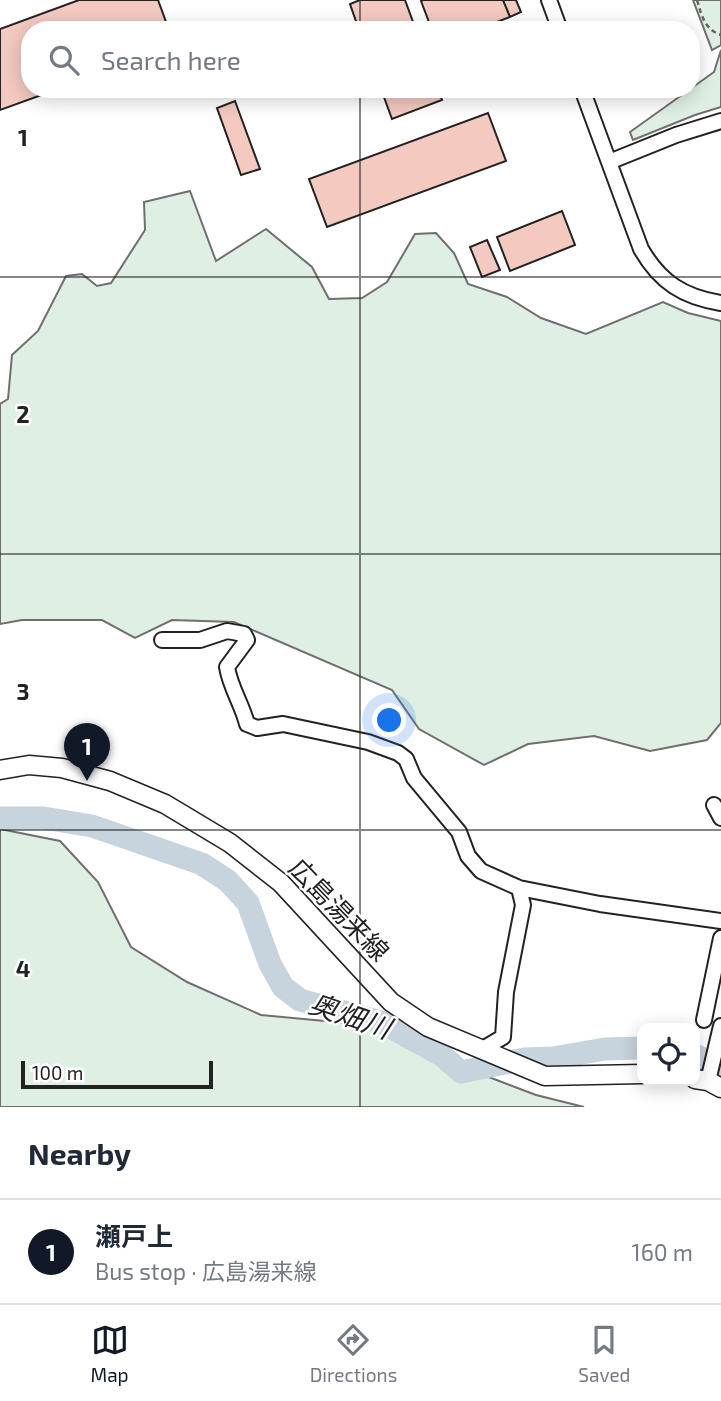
<!DOCTYPE html>
<html lang="en">
<head>
<meta charset="utf-8">
<style>
	:root { --surface:#fff; --page:#f2f2f3; --text:#1f2937; --muted:#747a83; --line:#e0e1e3; --accent:#111827 }
	body { margin:0; font-family:"Exo 2","Noto Sans JP",sans-serif; background:var(--page); color:var(--text) }
	.controls { position:absolute; right:21px; bottom:21px; display:grid; overflow:hidden; border-radius:14px; box-shadow:0 4px 18px #0003 }
	.controls button { width:63px; height:63px; display:grid; place-items:center; padding:0; border:0; border-bottom:2px solid var(--line); background:var(--surface); color:var(--text); font:35px sans-serif }
	.scale { position:absolute; left:21px; bottom:18px; width:192px; box-sizing:border-box; padding-left:7px; border:4px solid #222; border-top:0; font-size:19px; line-height:24px; white-space:nowrap; color:#222; -webkit-text-stroke:5px #fff; paint-order:stroke }
	.you { position:absolute; left:390px; top:721px; width:24px; height:24px; margin:-18px; border:5px solid #fff; border-radius:50%; background:#1a73e8; box-shadow:0 0 0 10px #1a73e833 }
	.badge { display:grid; place-items:center; width:46px; height:46px; border-radius:50%; background:var(--accent); color:#fff; font-size:23px; font-weight:700 }
	.pin { position:absolute; translate:-50% -58px; filter:drop-shadow(0 2px 4px #0008) }
	.pin::after { content:''; position:absolute; top:37px; width:24px; height:21px; background:inherit; clip-path:polygon(0 0,100% 0,50% 100%) }
	.list { margin:0; padding:0; list-style:none }
	h2 { display:flex; justify-content:space-between; align-items:center; height:91px; margin:0; padding:0 28px; font-size:30px }
	h2 small { font-size:23px; font-weight:400; color:var(--muted) }
	.list li { display:grid; grid-template-columns:46px 1fr auto; gap:21px; align-items:center; box-sizing:border-box; height:105px; padding:0 28px; border-top:2px solid var(--line) }
	.list b { display:block; font-size:26px; white-space:nowrap }
	.list p { margin:0; font-size:23px; white-space:nowrap; color:var(--muted) }
	.list em { font-size:23px; font-style:normal; color:var(--muted) }
	.icon { flex:none; width:38px; height:38px; fill:none; stroke:currentColor; stroke-width:2; stroke-linecap:round; stroke-linejoin:round }
	.map { position:relative; flex:none; width:721px; height:1107px; overflow:hidden }
	.search { position:absolute; background:var(--surface); box-shadow:0 4px 18px #0003; left:21px; right:21px; top:21px; height:77px; display:flex; align-items:center; gap:18px; box-sizing:border-box; padding:0 24px; border-radius:28px; color:var(--muted); font-size:26px }
	.sheet { height:196px; background:var(--surface) }
	nav { display:flex; justify-content:space-around; align-items:center; box-sizing:border-box; height:98px; border-top:2px solid var(--line); background:var(--surface); font-size:19px; color:var(--muted) }
	nav a { display:grid; justify-items:center; gap:4px }
	nav .on { color:var(--accent) }
	.map>svg:first-child { display:block }
	.green { fill:#e0efe3; stroke:#6f6f6f; stroke-width:2 }
	.lines { fill:none; stroke-linecap:round; stroke-linejoin:round }
	.river { stroke:#c7d3dd; stroke-width:23 }
	.building { fill:#f3c9c0; stroke:#222; stroke-width:2 }
	.minor-casing { stroke:#222; stroke-width:18 }
	.major-casing { stroke:#222; stroke-width:21 }
	.path { stroke:#646464; stroke-width:2.5; stroke-dasharray:5 3.5; stroke-linecap:butt }
	.minor { stroke:#fff; stroke-width:14 }
	.major { stroke:#fff; stroke-width:18 }
	.grid { fill:none; stroke:#222; stroke-width:2; stroke-opacity:0.55 }
	.labels { text-anchor:middle; stroke-width:5; stroke-linejoin:round; paint-order:stroke }
	.street-label { font-size:26px; fill:#222; stroke:#fff }
	.water-label { font-size:28px; font-style:italic; fill:#222; stroke:#fff }
	.grid-label { font-size:23px; text-anchor:middle; font-weight:bold; fill:#222; stroke:#fff; stroke-width:5; stroke-linejoin:round; paint-order:stroke }
</style>
</head>
<body>
<div class="map">
<svg width="721" height="1107" viewBox="0 0 721 1107">
	<rect width="100%" height="100%" fill="#fff"/>
	<path class="green" d="M693,0H721V45L712,50Z
		M721,50V107L695,115L633,140L630,132L714,72Z
		M190,191L216,261L266,229L312,267L329,299L362,298L387,282L415,234L436,233L454,253L468,284L507,297L541,318L586,334L663,302L688,313L721,321V723L707,740L650,751L594,736L528,744L484,765L419,729L392,690L234,622L172,620L135,638L102,620H22L0,624V404L8,399L12,355L38,331L66,276L82,274L97,286L111,283L145,230L144,202Z
		M0,829L60,841L98,882L131,947L187,982L261,1015L378,1026L426,1053L536,1095L584,1107H0Z"/>
	<g class="lines">
		<path class="river" d="M0,818H44L92,826L202,864L228,881L248,903L270,964L283,987L300,1000L381,1022L443,1056L461,1072L524,1059L553,1058L605,1049L642,1048
			M695,1055L721,1068"/>
	</g>
	<path class="building" d="M79,0H158L169,30H30V89H58L0,110V29Z
		M360,0H405L416,30H359L350,4Z
		M423,0H503L510,17L476,30H432L421,1Z
		M503,0H516L521,12L510,17Z
		M381,89H438L442,100L392,119Z
		M235,101L260,169L241,175L217,108Z
		M488,113L506,161L327,227L309,179Z
		M562,211L575,245L510,271L497,237Z
		M487,240L500,270L482,277L470,247Z"/>
	<g class="lines">
		<defs>
			<path id="minor" d="M549,0L560,30
				M582,89L641,249C660,282 683,297 721,303
				M609,162L676,135L721,121
				M162,640H200L227,631L244,634L247,640L227,667C230,687 242,704 247,724L257,728L283,724L368,742L398,753L406,759L414,778L459,832L468,856L481,871L519,888L600,904L721,921
				M714,805L721,818
				M704,1020L721,938
				M481,1050L503,1037L506,992L523,905L519,888
				M708,1081L721,1026"/>
			<path id="major" d="M0,770L29,765L62,768L110,781L165,804L230,843L281,883L391,1002L428,1027L545,1076L642,1074
				M695,1079L708,1081L721,1088"/>
		</defs>
		<use href="#minor" class="minor-casing"/>
		<use href="#major" class="major-casing"/>
		<path class="path" d="M697,0C702,16 704,29 721,35"/>
		<use href="#minor" class="minor"/>
		<use href="#major" class="major"/>
	</g>
	<path class="grid" d="M360,0V30M360,89V1107M0,277H721M0,554H721M0,830H721"/>
	<g class="labels">
		<g class="street-label">
			<text transform="translate(339 910) rotate(46)" y="9">広島湯来線</text>
		</g>
		<g class="water-label">
			<text transform="translate(350 1016) rotate(19)" y="10">奥畑川</text>
		</g>
	</g>
	<g class="grid-label">
		<text x="23" y="146">1</text>
		<text x="23" y="423">2</text>
		<text x="23" y="700">3</text>
		<text x="23" y="977">4</text>
	</g>
</svg>
<div class="controls">
<button><svg class="icon" aria-label="locate" viewBox="0 0 24 24"><circle cx="12" cy="12" r="6"/><path d="M12 2v4M12 18v4M2 12h4M18 12h4"/></svg></button>
</div>
<div class="scale">100 m</div>
<div class="you"></div>
<div class="pin badge" style="left:87px;top:781px">1</div>
<div class="search"><svg class="icon" aria-label="search" viewBox="0 0 24 24"><circle cx="10" cy="10" r="6"/><path d="M15 15l6 6"/></svg>Search here</div>
</div>
<section class="sheet">
<h2>Nearby<small></small></h2>
<ul class="list">
<li><span class="badge">1</span><div><b>瀬戸上</b><p>Bus stop · 広島湯来線</p></div><em>160 m</em></li>
</ul>
</section>
<nav>
<a class="on"><svg class="icon" aria-label="map" viewBox="0 0 24 24"><path d="M3 6l6-2 6 2 6-2v14l-6 2-6-2-6 2zM9 4v14M15 6v14"/></svg>Map</a>
<a><svg class="icon" aria-label="directions" viewBox="0 0 24 24"><path d="M12 3l9 9-9 9-9-9zM9 14v-3h6M13 9l2 2-2 2"/></svg>Directions</a>
<a><svg class="icon" aria-label="saved" viewBox="0 0 24 24"><path d="M7 4h10v16l-5-4-5 4z"/></svg>Saved</a>
</nav>
</body>
</html>
